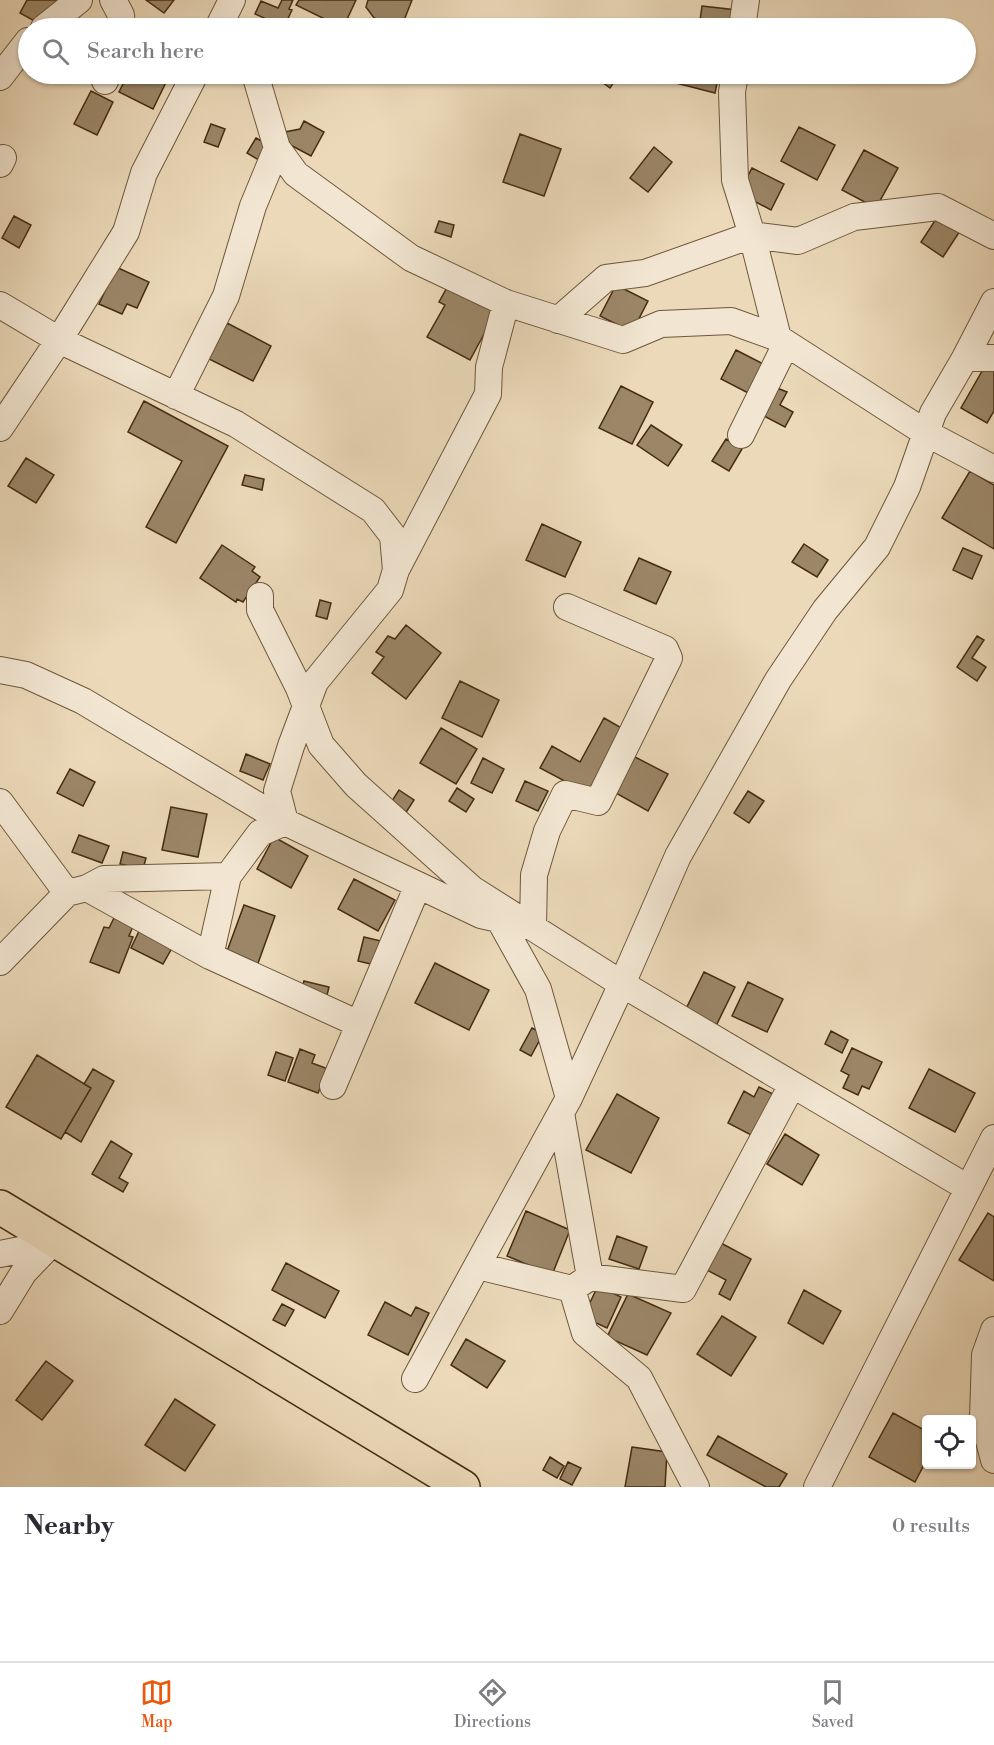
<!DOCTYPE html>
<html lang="en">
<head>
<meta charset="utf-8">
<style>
	:root { --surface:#fff; --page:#f7f7f7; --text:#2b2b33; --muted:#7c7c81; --line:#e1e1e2; --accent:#ea580c }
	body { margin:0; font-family:"Libre Bodoni",serif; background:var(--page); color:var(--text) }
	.controls { position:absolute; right:18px; bottom:18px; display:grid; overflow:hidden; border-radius:6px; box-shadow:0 2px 4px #0004 }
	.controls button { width:54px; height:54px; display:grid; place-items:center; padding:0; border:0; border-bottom:2px solid var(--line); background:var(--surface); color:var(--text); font:30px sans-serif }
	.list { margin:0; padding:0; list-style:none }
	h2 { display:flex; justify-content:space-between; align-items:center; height:78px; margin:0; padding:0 24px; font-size:26px }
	h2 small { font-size:20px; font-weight:400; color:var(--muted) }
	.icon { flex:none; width:33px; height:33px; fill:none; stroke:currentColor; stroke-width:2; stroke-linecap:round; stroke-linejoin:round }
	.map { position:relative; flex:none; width:994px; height:1487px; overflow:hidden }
	.search { position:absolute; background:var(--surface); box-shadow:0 2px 4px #0004; left:18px; right:18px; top:18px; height:66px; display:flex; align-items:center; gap:15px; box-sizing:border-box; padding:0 21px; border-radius:33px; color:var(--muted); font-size:22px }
	.sheet { height:174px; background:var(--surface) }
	nav { display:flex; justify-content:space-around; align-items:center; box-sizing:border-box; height:84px; border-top:2px solid var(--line); background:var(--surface); font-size:16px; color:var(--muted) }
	nav a { display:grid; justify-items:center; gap:3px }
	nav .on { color:var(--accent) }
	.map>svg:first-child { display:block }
	.building { fill:#9b8668; stroke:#452c11; stroke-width:1.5 }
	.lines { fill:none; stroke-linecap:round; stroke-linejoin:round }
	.street-casing { stroke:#6e573b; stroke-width:28 }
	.primary-casing { stroke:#452c11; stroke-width:36 }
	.street { stroke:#f2e6d2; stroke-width:26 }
	.primary { stroke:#ebd9b9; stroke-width:33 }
</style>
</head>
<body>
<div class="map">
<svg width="994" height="1487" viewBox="0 0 994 1487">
	<rect width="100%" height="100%" fill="#ebd9b9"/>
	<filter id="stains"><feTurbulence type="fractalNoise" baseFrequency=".00333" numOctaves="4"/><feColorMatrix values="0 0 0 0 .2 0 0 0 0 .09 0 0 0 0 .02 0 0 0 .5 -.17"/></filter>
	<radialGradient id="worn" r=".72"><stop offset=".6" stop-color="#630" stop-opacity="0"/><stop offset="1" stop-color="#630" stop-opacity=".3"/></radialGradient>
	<path class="building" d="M27,0H59L45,27L20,13Z
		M146,0H174L164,13Z
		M282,0H293L289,9L292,10L284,27L255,14L261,1L278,8Z
		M299,0H356L343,28L296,5Z
		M368,0H412L401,28L374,18L366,7Z
		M702,6L737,10L734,28H699Z
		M128,74H170L153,109L119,92Z
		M591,74H615L618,76L610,88Z
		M674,74H719L715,93L672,82Z
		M91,91L113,102L97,135L74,124Z
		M304,121L324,132L311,156L283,141L285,132L300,129Z
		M211,124L225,129L218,147L204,142Z
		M799,127L835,145L817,180L781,161Z
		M520,134L561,149L544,196L503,182Z
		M256,138L273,147L264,163L247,153Z
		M654,147L672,162L648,192L630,178Z
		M864,150L898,168L876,208L842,190Z
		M752,168L784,184L771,210L739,193Z
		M14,216L31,225L19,248L2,238Z
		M938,216L960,231L943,257L921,242Z
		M439,221L454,225L451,237L435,232Z
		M116,267L149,282L137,308L127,304L122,314L99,304Z
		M449,284L497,310L470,360L427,337L445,305L439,302Z
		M616,285L648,301L632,332L600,316Z
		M227,323L271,346L253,381L209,359Z
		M736,350L767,366L752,395L721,379Z
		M985,366L994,371V411L987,423L961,408Z
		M621,386L653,402L632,444L599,428Z
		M777,388L787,392L780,405L793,412L785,427L762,415Z
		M144,401L228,446L176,543L146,527L182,461L128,432Z
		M651,425L682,445L668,466L637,445Z
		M726,439L742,449L729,471L712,461Z
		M26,458L54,475L36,503L8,486Z
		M970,471L994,485V549L942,518Z
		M245,475L264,479L262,490L242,485Z
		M542,524L581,542L565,577L526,560Z
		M804,544L828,560L817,577L792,562Z
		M222,545L255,567L252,571L260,577L243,602L237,599L236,602L200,578Z
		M963,548L982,556L972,579L953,570Z
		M639,558L671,572L656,604L624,590Z
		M320,600L331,603L327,619L316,616Z
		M406,625L441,653L406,699L372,673L384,657L376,652L388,636L395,639Z
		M977,636L984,640L972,658L986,667L977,681L957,667Z
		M460,681L499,700L482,737L442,718Z
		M604,718L625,730L591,795L540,768L552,746L580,762Z
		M441,728L477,749L456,784L420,763Z
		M246,754L270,764L263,780L240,771Z
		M633,756L668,774L648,811L614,792Z
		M483,758L504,769L492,793L471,783Z
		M70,769L95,782L83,806L57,793Z
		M525,781L548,791L538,811L516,801Z
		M457,788L474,799L466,812L449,801Z
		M399,790L414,800L405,814L390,804Z
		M748,791L764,801L749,823L734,813Z
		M171,807L207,814L198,857L162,850Z
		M79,835L109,846L102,863L72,852Z
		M274,837L308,856L291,888L257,869Z
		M123,852L146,858L143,869L120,864Z
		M354,879L395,900L378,931L338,909Z
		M244,905L275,916L257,966L226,954Z
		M114,918L133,926L129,936L133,937L119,973L90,962L104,927L109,928Z
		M141,927L172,948L163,964L131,948Z
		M364,937L381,941L375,965L358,961Z
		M435,963L489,990L469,1030L415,1003Z
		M704,972L735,987L714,1030L683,1015Z
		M304,981L329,987L326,999L301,993Z
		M748,982L783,999L767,1032L732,1016Z
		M532,1028L543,1034L531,1056L520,1050Z
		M831,1031L848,1040L842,1053L825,1044Z
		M852,1048L882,1062L869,1089L862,1086L858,1095L843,1088L849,1075L841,1071Z
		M300,1049L315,1055L312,1063L328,1069L318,1093L288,1082Z
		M276,1052L293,1058L285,1081L268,1075Z
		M37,1055L91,1088L61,1139L6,1107Z
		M93,1069L114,1081L81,1142L65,1132L91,1088L84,1084Z
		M929,1069L975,1093L955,1132L909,1108Z
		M759,1087L777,1096L755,1137L728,1123L744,1091L754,1097Z
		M617,1094L659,1118L631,1173L586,1150Z
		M785,1134L819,1155L802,1185L767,1164Z
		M111,1141L132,1154L119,1178L128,1183L123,1192L92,1174Z
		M526,1211L570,1230L552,1275L507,1256Z
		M988,1213L994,1217V1281L959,1260Z
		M617,1236L647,1247L639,1269L609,1259Z
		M719,1242L751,1259L730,1300L719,1294L726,1280L705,1269Z
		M286,1263L339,1291L325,1318L272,1290Z
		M598,1286L621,1297L607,1328L583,1317Z
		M804,1290L841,1311L823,1344L788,1323Z
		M628,1294L671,1313L647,1355L607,1337Z
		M385,1302L411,1316L416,1307L429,1313L408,1355L368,1335Z
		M282,1304L294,1310L285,1326L273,1320Z
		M722,1316L756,1337L731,1376L697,1354Z
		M466,1339L505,1361L487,1388L451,1365Z
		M46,1361L73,1381L42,1420L16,1400Z
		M175,1399L215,1425L185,1471L145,1445Z
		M893,1413L926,1431V1461L915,1482L869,1457Z
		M718,1436L787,1474L779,1487H766L707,1455Z
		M632,1447L667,1452L665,1487H625Z
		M550,1457L564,1466L557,1478L543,1470Z
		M568,1462L581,1468L572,1485L560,1479Z"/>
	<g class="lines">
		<defs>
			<path id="street" d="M113,0L121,15L122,28
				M44,28L79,0
				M218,28L232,0
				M742,28L746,0
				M255,74L277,148L296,174L411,258L506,303L623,340L661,324L731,321L778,338L926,433L994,469
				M735,74L732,92L735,180L752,235L778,338
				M0,77L28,41
				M105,81L108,74
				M0,164L3,158
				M0,305L59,340L236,424L373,510L393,536L396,570L390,590L315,682L291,746L277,791L285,822L260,833L228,876L104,879L87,888L67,893
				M558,320L606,278L645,273L752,235L798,241L854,217L938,207L994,236
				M965,358H994
				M176,396L226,296L253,206L277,148
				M0,428L59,340L126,232L144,173L195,74
				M741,435L786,344
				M396,570L488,394L489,367L506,303
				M260,596V610L299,688L321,745L356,785L472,889L622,984L968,1188
				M0,670L26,675L83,701L285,822L481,915L533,927L534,875L547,831L565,794L598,802L669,658L665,649L567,607
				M0,802L67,893L0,962
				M87,888L210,956L359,1024
				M499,919L538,989L569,1098
				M210,956L228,876
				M333,1086L418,885
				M561,1113L590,1277
				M0,1254L20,1250L46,1249
				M478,1266L572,1289L590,1277L683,1289L792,1085
				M572,1289L585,1333L639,1378L696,1487
				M0,1311L24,1272L46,1249L51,1239
				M994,1330L985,1355L983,1418L994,1460
				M415,1379L569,1098L622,984L678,856L778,680L825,610L877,547L907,487L933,413L965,358L994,302
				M817,1487L994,1138"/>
			<path id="primary" d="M0,1207L463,1487"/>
		</defs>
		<use href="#street" class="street-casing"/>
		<use href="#primary" class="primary-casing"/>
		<use href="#street" class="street"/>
		<use href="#primary" class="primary"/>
	</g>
	<rect width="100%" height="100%" filter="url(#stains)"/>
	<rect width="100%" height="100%" fill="url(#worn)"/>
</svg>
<div class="controls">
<button><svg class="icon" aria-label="locate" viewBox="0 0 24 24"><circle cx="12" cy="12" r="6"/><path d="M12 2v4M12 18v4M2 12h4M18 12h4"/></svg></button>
</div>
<div class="search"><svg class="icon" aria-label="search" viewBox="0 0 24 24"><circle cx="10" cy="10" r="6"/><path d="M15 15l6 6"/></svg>Search here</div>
</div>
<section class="sheet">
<h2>Nearby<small>0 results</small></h2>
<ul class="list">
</ul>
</section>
<nav>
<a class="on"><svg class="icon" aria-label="map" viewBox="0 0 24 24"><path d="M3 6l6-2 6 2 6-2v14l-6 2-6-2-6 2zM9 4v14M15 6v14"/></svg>Map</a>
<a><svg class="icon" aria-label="directions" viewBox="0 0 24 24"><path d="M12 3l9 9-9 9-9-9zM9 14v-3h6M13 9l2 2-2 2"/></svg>Directions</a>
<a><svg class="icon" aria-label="saved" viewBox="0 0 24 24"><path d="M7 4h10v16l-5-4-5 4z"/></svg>Saved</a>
</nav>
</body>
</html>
